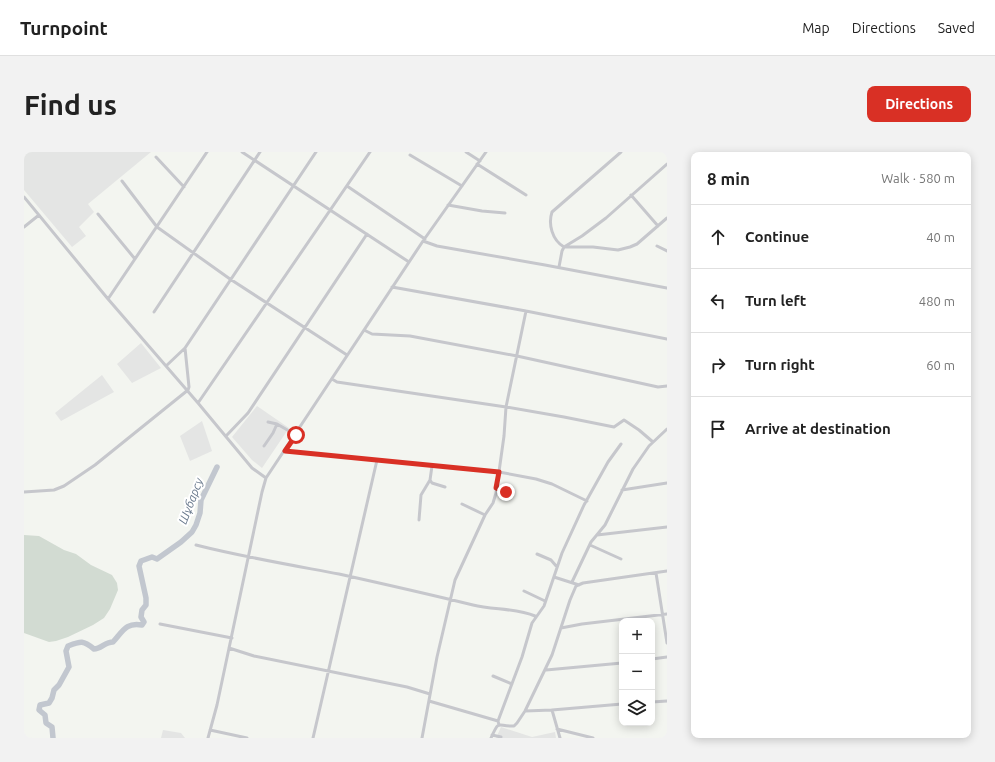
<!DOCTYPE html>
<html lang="en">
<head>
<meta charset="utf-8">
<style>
	:root { --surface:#fff; --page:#f2f2f2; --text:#222; --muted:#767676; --line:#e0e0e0; --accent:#d93025 }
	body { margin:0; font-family:Ubuntu,sans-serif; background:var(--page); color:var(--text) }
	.controls { position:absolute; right:12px; bottom:12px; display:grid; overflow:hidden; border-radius:8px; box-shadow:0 2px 10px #0003 }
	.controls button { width:36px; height:36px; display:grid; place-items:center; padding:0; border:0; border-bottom:1px solid var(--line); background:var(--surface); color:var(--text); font:20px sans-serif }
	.stop { position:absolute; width:12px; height:12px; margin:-9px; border:3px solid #d93025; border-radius:50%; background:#fff }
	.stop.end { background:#d93025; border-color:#fff; box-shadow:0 1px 4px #0008 }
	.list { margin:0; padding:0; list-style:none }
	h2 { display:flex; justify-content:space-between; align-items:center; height:52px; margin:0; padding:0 16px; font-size:17px }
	h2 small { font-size:13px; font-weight:400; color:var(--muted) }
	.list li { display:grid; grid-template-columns:26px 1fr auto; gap:12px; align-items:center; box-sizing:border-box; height:64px; padding:0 16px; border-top:1px solid var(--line) }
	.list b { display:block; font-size:15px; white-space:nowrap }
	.list em { font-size:13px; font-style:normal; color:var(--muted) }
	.icon { flex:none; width:22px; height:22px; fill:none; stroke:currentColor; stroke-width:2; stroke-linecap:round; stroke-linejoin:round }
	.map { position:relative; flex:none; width:643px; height:586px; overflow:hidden; border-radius:8px }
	header { display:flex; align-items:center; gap:24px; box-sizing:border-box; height:56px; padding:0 20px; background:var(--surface); border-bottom:1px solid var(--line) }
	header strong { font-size:19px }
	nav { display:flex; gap:22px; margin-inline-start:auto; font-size:14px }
	.intro { display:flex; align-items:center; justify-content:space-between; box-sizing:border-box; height:96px; padding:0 24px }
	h1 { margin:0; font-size:28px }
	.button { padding:10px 18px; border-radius:8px; background:var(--accent); color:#fff; font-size:14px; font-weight:700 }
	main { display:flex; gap:24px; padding:0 24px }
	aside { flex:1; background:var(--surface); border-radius:8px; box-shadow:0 2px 10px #0003 }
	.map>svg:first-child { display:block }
	.built { fill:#e4e5e4 }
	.green { fill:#d2dbd2 }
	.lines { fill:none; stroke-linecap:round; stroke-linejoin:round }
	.river { stroke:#c2c7cf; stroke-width:5.5 }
	.minor { stroke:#c6c7cc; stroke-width:3 }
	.route { stroke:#d93025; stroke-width:5 }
	.labels { text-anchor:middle; stroke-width:4; stroke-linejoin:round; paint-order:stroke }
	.water-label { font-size:12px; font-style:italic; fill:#68788c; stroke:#fff }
</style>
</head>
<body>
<header>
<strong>Turnpoint</strong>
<nav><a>Map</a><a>Directions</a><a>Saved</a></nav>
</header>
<div class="intro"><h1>Find us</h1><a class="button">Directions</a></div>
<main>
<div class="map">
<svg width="643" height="586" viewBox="0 0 643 586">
	<rect width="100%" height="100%" fill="#f3f5f0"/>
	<path class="built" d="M0,0H127L64,52L70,60L55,75L62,84L48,95L0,38Z
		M117,191L137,216L108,231L93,212Z
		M78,223L90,240L37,269L31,261Z
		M233,254L265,276L238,316L228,308L208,285Z
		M178,269L188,299L166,309L156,284Z
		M477,575L508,585L531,580L532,586H472Z
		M139,578L157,581L161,586H137Z"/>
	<path class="green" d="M0,383L15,384L40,398L52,402L67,413L88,423L93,431L94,438L86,457L80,466L69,473L44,485L32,489L25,490L0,481Z"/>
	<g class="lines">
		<path class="river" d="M29,586L28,575L22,571L21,563L15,558L16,553L25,551L28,546L30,538L35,533L45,515L42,499L44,494C57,489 59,488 70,497C77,497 81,490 89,490C99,479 102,470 118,473L120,470L117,465L118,458L122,453V446L115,414L117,409L128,405L133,407L157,390L168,380L172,373L176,361L177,348L193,315"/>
		<path class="minor" d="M218,0L385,110
			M442,0L456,9
			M597,0L528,60C524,72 528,88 540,95H569L594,98L606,95L613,92L643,66
			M386,3L438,34
			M132,5L160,35
			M453,12L502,43
			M98,29L133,75L206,127L323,203
			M323,34L401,87
			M607,43L634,74
			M0,45L84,147L174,251L228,316L242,326
			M424,53L458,59L481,61
			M74,62L111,107
			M0,75L15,63
			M399,89L413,94L521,113L643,136
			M633,94L643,99
			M535,115L538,99L540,95L558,84L582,66L643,12
			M368,135L502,159L643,187
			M84,147L183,0
			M130,160L236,0
			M340,178L348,182L386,184L493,204L634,235L643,234
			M142,214L161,196L292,0
			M308,227L313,230L482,255L540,265L590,275L600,268L615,278L629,290
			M174,251L346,0
			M244,270L253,272L272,283
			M202,284L224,261L343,82
			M240,294L249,281L253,272
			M261,299L475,320L512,327L528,332L563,349
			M408,314L406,328L408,331L421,335
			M473,336L487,343
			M598,338L643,331
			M0,340L30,338L40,334L71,313L164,238L165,235L161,196
			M438,352L461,363
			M395,368L397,343L406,328
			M573,383L643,375
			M172,393C219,405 267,413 315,422C360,432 404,442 449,453C469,458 492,456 511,464
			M566,393L597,407
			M513,402L527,408L533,415
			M632,421L643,491
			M530,425L555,433
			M548,430L567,390L581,373L609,317L625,294L643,277
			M500,439L521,449
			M136,472L208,486
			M537,476L558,472L643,462
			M205,496L230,504L383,535L406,542
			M628,507L643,505
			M522,518L598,511
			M469,524L488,532
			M405,549L474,569
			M628,550L643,549
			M528,558L536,586
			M501,559L528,558L598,552
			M475,573L474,569L498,505L508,471L520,454L538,401L560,353L584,310L597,292
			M533,577L569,586
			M186,578L223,586
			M468,583L477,585
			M184,586L193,553L238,340L242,326L399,89L462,0
			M289,586L353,308
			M398,586L413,505L431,428L461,363L469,351L472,341L480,284L482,255L502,159
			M467,586C476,566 473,575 490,574L493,571L501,559L528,503L546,448L552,434L559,431L643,419"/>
	</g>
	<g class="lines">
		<path class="route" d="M272,283L261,299L475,320L472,336L482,340"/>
	</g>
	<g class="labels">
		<g class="water-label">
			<text transform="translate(167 349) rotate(-69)" y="4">Шұбарсу</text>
		</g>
	</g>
</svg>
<div class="controls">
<button>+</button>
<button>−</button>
<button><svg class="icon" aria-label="layers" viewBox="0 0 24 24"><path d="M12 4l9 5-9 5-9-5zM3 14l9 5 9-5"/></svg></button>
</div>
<div class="stop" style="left:272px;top:283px"></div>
<div class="stop end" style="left:482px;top:340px"></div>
</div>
<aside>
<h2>8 min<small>Walk · 580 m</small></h2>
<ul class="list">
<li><svg class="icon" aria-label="ahead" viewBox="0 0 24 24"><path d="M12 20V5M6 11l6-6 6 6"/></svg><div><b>Continue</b></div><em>40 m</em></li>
<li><svg class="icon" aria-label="left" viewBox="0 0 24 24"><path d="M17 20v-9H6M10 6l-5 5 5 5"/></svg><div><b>Turn left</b></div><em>480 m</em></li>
<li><svg class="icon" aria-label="right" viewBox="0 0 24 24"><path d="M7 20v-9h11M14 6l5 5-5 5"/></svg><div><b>Turn right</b></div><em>60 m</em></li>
<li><svg class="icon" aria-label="arrive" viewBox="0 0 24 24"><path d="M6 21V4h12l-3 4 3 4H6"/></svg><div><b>Arrive at destination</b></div></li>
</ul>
</aside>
</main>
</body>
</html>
